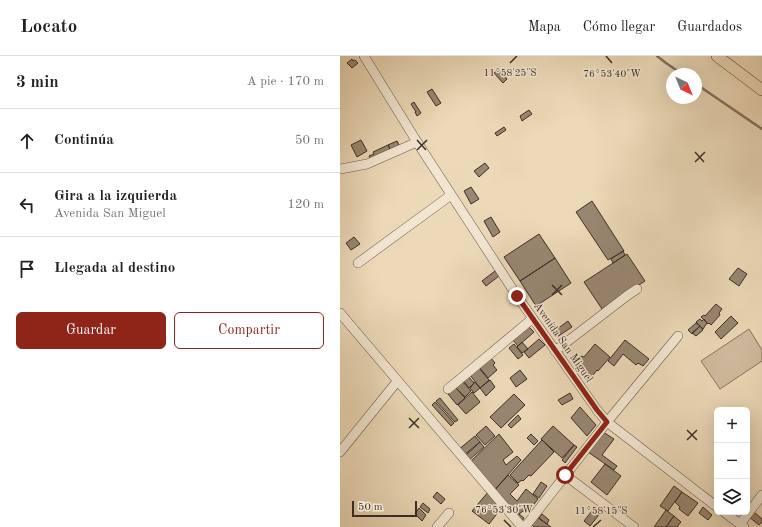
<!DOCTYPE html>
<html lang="es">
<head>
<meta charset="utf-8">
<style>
	:root { --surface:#fff; --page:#f2f2f2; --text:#222; --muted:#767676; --line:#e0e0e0; --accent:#8f2418 }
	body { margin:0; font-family:"Old Standard TT",serif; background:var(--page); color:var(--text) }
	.controls { position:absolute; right:12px; bottom:12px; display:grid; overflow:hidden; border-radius:6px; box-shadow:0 4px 16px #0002 }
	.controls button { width:36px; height:36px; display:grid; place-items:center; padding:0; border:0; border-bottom:1px solid var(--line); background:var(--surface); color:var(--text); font:20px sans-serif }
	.compass { position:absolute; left:326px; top:12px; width:36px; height:36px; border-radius:50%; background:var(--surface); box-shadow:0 4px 16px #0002; rotate:137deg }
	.scale { position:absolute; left:12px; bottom:10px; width:65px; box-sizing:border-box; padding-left:4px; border:2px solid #3c2e27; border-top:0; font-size:11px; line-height:14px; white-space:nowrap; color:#3c2e27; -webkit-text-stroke:3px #f3e6d1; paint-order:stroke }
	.stop { position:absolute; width:12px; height:12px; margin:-9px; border:3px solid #8f2418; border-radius:50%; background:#fff }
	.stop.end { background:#8f2418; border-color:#fff; box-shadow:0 1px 4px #0008 }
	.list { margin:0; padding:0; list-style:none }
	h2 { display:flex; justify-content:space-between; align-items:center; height:52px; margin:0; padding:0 16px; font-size:17px }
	h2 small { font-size:13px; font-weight:400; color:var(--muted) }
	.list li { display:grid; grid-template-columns:26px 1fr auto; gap:12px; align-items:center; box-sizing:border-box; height:64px; padding:0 16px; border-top:1px solid var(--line) }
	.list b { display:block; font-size:15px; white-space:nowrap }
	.list p { margin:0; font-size:13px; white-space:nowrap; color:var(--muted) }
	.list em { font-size:13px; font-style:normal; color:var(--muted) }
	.actions { display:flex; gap:8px; padding:12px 16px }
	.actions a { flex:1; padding:9px 0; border:1px solid var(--accent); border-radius:6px; text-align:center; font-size:14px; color:var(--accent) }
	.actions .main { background:var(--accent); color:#fff }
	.icon { flex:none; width:22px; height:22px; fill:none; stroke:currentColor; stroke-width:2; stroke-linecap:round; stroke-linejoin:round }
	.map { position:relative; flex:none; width:422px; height:471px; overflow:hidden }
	header { display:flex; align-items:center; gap:24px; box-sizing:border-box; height:56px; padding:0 20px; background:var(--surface); border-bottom:1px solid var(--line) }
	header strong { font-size:19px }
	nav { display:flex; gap:22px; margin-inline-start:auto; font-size:14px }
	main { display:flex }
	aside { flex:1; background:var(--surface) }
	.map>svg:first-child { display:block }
	.green { fill:#cebc9f; stroke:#857563 }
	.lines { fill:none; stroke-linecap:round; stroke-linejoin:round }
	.stream { stroke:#827261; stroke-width:2.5 }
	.building { fill:#988772; stroke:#3c2e27 }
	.minor-casing { stroke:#68594b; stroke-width:10 }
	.major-casing { stroke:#3c2e27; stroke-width:12 }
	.minor { stroke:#f3e6d1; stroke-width:9 }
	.major { stroke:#ecd9b8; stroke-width:11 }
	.route { stroke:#8f2418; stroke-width:5 }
	.ticks { fill:none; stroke:#3c2e27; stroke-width:1.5 }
	.labels { text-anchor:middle; stroke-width:3; stroke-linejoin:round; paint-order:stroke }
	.street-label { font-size:11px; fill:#3c2e27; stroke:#f3e6d1 }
	.ticks-label { font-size:10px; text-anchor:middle; fill:#3c2e27; stroke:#f3e6d1; stroke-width:3; stroke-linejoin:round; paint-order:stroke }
</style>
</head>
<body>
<header>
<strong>Locato</strong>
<nav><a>Mapa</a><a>Cómo llegar</a><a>Guardados</a></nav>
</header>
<main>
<aside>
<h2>3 min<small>A pie · 170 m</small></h2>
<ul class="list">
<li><svg class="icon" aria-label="ahead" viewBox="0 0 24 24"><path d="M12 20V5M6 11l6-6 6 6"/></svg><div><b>Continúa</b></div><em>50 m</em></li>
<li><svg class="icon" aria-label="left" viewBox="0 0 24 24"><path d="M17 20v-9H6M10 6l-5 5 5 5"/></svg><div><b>Gira a la izquierda</b><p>Avenida San Miguel</p></div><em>120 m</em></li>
<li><svg class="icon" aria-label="arrive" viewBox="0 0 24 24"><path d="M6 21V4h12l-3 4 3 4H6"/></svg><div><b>Llegada al destino</b></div></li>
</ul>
<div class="actions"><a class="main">Guardar</a><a>Compartir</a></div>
</aside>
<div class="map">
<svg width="422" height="471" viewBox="0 0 422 471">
	<rect width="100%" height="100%" fill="#ecd9b8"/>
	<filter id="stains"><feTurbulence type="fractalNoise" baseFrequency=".005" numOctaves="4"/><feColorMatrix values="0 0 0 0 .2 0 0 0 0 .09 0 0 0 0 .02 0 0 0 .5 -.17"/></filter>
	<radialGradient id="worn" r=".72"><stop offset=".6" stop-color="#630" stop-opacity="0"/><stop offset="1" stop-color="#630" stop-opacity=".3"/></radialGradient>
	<path class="green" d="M409,273L422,294V305L380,333L361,305Z"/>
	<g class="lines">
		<path class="stream" d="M317,0L326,7L342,18
			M356,28L422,73"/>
	</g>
	<path class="building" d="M12,3L13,5L15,4L18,7L12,12L7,7Z
		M159,13L167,23L163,27L154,17Z
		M92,33L101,47L96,50L87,36Z
		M74,46L81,57L77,60L75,56H76L71,48Z
		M189,54L192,58L182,65L180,60Z
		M164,71L166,74L157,80L155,77Z
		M21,84L27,95L17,101L11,89Z
		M57,85L60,91L51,95L48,89Z
		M48,89L51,95L31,104L29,100L34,98L33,96Z
		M145,107L149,112L139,121L134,115Z
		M131,131L139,143L131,148L124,135Z
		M252,145L284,195L268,204L236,156Z
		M151,161L160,176L153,181L144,165Z
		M199,178L215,202L180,225L164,201Z
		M14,181L20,188L11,194L6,187Z
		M283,195L285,199L273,207L271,203Z
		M287,198L305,225L262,253L244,226Z
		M215,202L231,227L196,250L180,225Z
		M398,212L407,218L399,230L389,223Z
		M155,215L159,220L146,230L142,225Z
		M376,248L382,253L379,257L380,259L371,269L369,267L368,268L361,261L364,259L365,260Z
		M391,260L398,267L381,283L375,276Z
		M360,263L362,265L364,263L367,267L363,273L356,266Z
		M228,265L232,271L217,281L212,273V269L214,268L217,273Z
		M356,267L360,270L352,278L348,274Z
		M188,270L194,276L178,290L172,283Z
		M360,270L363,274L356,280L352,277Z
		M199,283L205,289L189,302L184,296Z
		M285,284L309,303L303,310L298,307L296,309L283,298L274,310L268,305Z
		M182,286L188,293L182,297L177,291Z
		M174,288L183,299L178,303L169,292Z
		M255,288L270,301L258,315L257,314L249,324L244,321L235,307L241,300L244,301Z
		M151,302L155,307L153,309L157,314L148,322L139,311Z
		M139,312L149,324L140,332L130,319Z
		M180,314L187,323L176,331L170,322Z
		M128,320L134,327L129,332L123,324Z
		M150,324L155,331L146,340L140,332Z
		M123,326L131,335L125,341L116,332Z
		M135,326L140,332L134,337L130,332Z
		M116,332L125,342L117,349L108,338Z
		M132,336L140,346L126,358L118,349Z
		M230,337L233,343L222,349L218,344Z
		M174,338L185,349L161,372L150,361Z
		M100,342L118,364L115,366L96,345Z
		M95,346L114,367L111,370L92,349Z
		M240,351L256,369L247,380L231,362Z
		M178,359L181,363L171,372L168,369Z
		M146,370L155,380L145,389L136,379Z
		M213,370L234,389L222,402L201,383Z
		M263,376L274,383L262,399L277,410L274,414L248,396Z
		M159,378L173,396L163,404L166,409L177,400L181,404L153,436L129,407Z
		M191,378L198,385L194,389L187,382Z
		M135,380L140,386L123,400L118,394Z
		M202,384L214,396L191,420L189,419L183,425L182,424L178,427L170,419Z
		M140,386L144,391L128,405L124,401Z
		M234,389L237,391L225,407L222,404Z
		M265,408L281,420L267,439L251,426Z
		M168,419L179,429L170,438L177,445L186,433L198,443L188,456L186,453L179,458L184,462L180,468L153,436Z
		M201,426L207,430L199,442L193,438Z
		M334,430L342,436L328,455L320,450Z
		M149,435L163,450L149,468L132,455Z
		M97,436L105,443L101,448L93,441Z
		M342,436L358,447L348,460L339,453L340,451L335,446Z
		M83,447L90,453L88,457L80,451Z
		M256,450L262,455L250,470L244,465Z
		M363,451L372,459L368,464L359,457Z
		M79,452L86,459L82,465L75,458Z
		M326,454L334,460L326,471H314Z
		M414,456L422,463V466L419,469L409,461Z
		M202,458L209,464L207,468L199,462Z
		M334,460L341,466L337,471H326Z
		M197,461L211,471H194L192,469Z"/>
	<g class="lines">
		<defs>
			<path id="minor" d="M24,0L77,86L177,240L257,354L267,366L377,451
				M0,113L27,108L77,86
				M18,207L111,139
				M0,257L182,471
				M215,295L288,239L297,233
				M108,333L192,263
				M0,396L55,328
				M225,419L294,471
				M384,456L404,471
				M400,468L422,439
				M97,471L109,457
				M185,471L267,366L338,280"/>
			<path id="major" d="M377,0L422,34"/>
		</defs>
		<use href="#minor" class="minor-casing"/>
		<use href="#major" class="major-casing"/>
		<use href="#minor" class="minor"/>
		<use href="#major" class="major"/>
	</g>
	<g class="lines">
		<path class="route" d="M177,240L257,354L267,366L225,419"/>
	</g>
	<path class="ticks" d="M266,0L272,7M170,7L177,0M77,84L86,94M77,94L87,84M355,96L364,106M355,106L365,96M212,229L222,239M212,239L222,229M69,362L79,372M69,372L79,362M347,374L357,384M347,384L357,374M164,464L171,471M253,471L261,464"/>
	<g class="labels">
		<g class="street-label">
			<text transform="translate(224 286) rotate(55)" y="4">Avenida San Miguel</text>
		</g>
	</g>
	<g class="ticks-label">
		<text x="170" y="20">11°58'25"S</text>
		<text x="272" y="21">76°53'40"W</text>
		<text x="164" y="457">76°53'30"W</text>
		<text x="261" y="458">11°58'15"S</text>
	</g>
	<rect width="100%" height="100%" filter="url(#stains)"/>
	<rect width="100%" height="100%" fill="url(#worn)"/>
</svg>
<div class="controls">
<button>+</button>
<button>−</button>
<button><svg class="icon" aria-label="layers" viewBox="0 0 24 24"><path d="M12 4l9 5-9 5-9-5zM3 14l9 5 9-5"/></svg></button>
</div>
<svg class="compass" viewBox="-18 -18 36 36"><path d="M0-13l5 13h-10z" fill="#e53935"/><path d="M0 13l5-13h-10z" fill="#767676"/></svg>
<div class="scale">50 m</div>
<div class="stop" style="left:225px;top:419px"></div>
<div class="stop end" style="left:177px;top:240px"></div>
</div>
</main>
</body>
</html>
